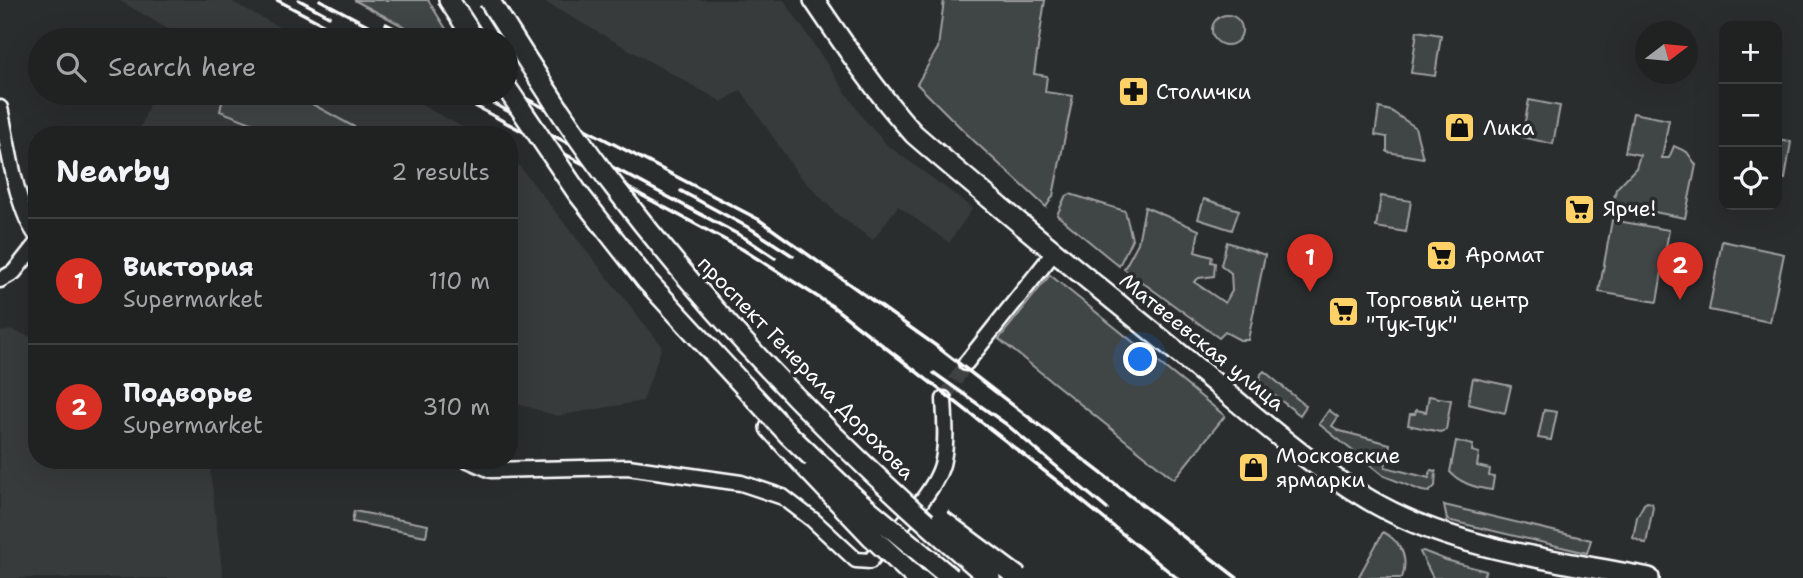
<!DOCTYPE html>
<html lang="en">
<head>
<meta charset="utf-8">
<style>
	:root { --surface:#202222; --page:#282a2a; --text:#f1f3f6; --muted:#a2a4a5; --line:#3d3f40; --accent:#d93025 }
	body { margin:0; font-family:"Shantell Sans",sans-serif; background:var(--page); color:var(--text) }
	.controls { position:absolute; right:21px; top:21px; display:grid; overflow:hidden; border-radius:14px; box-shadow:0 7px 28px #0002 }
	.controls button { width:63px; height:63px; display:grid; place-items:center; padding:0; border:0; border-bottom:2px solid var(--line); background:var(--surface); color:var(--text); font:35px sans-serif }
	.compass { position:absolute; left:1635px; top:21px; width:63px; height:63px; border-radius:50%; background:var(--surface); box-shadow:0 7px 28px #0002; rotate:74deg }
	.you { position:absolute; left:1141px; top:360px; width:24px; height:24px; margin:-18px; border:5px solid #fff; border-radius:50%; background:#1a73e8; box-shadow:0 0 0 10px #1a73e833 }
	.badge { display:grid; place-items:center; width:46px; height:46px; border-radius:50%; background:var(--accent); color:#fff; font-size:23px; font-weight:700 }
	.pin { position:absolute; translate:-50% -58px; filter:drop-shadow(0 2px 4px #0008) }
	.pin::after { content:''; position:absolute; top:37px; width:24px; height:21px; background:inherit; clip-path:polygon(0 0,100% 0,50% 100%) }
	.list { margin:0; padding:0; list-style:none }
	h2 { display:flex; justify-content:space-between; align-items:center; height:91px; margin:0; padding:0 28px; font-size:30px }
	h2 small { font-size:23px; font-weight:400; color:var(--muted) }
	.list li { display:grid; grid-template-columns:46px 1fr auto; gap:21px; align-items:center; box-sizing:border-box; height:126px; padding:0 28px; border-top:2px solid var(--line) }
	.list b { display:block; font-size:26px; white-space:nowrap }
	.list p { margin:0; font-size:23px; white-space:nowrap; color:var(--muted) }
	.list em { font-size:23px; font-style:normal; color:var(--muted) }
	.icon { flex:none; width:38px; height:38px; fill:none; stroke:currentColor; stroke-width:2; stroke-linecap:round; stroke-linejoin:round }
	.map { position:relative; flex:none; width:1803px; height:578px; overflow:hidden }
	.search { position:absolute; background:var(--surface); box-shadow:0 7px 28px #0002; left:28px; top:28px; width:490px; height:77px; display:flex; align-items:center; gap:18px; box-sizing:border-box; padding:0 24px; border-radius:38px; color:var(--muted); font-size:26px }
	.panel { position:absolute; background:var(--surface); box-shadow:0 7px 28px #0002; left:28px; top:126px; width:490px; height:343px; border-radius:28px }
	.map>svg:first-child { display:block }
	.built { fill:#373a3b }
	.green { fill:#414445; stroke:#a0a2a2; stroke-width:2 }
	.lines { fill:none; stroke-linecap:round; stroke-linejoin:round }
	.street-tunnel { stroke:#3f4243; stroke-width:14; stroke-dasharray:14 7; stroke-linecap:butt }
	.street-casing { stroke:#fff; stroke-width:19 }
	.secondary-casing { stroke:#fff; stroke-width:24 }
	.street { stroke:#2a2d2e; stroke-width:14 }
	.secondary { stroke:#2a2d2e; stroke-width:19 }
	.rail { stroke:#fff; stroke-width:3.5 }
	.secondary-bridge-casing { stroke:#fff; stroke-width:24; stroke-linecap:butt }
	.secondary-bridge { stroke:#2a2d2e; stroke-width:19 }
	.labels { text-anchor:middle; stroke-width:7; stroke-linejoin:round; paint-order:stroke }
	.poi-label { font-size:21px; fill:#fff; stroke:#2a2d2e; text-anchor:start }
	.street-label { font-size:21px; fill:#fff; stroke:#2a2d2e }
</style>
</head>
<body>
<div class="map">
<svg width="1803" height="578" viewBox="0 0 1803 578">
	<rect width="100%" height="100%" fill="#2a2d2e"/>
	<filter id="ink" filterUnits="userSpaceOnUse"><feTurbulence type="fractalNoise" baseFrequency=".0143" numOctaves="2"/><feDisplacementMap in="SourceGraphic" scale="14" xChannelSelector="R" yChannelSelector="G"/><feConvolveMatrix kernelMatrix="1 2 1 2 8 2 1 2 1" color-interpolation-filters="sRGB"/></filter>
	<g filter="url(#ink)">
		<path class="built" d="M119,0H229L303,40H171L173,32Z
			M541,0H784L863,118L887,145L973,208L949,243L898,206L873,240L838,215L798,174L741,90L722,102Z
			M153,93H400L477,135H138Z
			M509,153L662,346L643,401L557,416L509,401Z
			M12,330L37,339V460H209L223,578H0V332Z"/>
		<path class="green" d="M354,0H428L453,40H429Z
			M944,0H1045L1034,74L1047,76L1045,92L1073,96L1053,196L1046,207L972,139L917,84L938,48Z
			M1212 30a15 15 0 1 1 30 0a15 15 0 1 1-30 0Z
			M1417,31L1441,35L1435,76L1411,73Z
			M224,93H292L369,135H283L220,111Z
			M1529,100L1560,106L1553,144L1522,137Z
			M1379,108L1391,111L1415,127L1423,158L1387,152V137L1375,135Z
			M1633,113L1669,120L1662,158H1669L1674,146L1687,152L1696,165L1685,218L1613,204L1616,189L1636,168L1640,155L1625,152Z
			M1777,140L1791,142L1785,179L1777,177Z
			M1070,194L1125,211L1132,239L1119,266L1057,215L1065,197Z
			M1381,196L1411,201L1406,232L1376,227Z
			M1204,199L1239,210L1232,230L1198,219Z
			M1145,207L1199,230L1195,252L1212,257L1211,262L1215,263L1214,276L1199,278L1194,282L1225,303L1232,291L1231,273L1221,265L1227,242L1265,255L1248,340H1240L1225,332L1219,338L1124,269L1138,243Z
			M1612,220L1669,230L1657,302L1599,292Z
			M1722,241L1784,254L1770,322L1709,310Z
			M1050,275L1225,416L1174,479L999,339Z
			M1264,371L1306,406L1300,415L1259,384L1261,374Z
			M1473,378L1511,386L1505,413L1468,404Z
			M1429,396L1451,400L1446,430L1440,432L1408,425L1410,414H1415L1416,410L1426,412Z
			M1329,410L1338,417L1332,426L1340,431L1390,444L1385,467L1429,478L1431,470L1436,471L1435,486L1429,492L1422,491L1384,476L1319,424Z
			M1544,410L1557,412L1551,440L1538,438Z
			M1456,441L1473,445L1472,451L1479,453L1477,466L1490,469L1489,476L1494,477L1492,490C1476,488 1461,484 1450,472Z
			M1647,502L1652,503L1653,507L1646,544L1633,538L1637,517L1644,504Z
			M1444,505L1591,540L1587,553L1447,520Z
			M354,511L428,525L426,536L352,522Z
			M1383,532C1401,542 1409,557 1402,578H1358Z
			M1423,551L1446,560L1486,571L1482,578H1433L1420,552Z"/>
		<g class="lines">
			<path class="street-tunnel" d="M944,399L966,363"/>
			<defs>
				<path id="street" d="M0,108C8,143 16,209 37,236
					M0,280L14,272L37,243
					M966,363L1055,251
					M468,460L491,470L628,467L741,483L783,497L813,520L856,560L870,561C891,536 938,491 943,460C947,440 945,419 944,399"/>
				<path id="secondary" d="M449,0L475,40
					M814,0C845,46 876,92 914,134C1005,213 1099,288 1192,364C1256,416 1327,483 1402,517C1477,552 1568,562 1649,578
					M770,428L811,473"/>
			</defs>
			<use href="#street" class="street-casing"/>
			<use href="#secondary" class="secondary-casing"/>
			<use href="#street" class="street"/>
			<use href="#secondary" class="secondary"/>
			<path class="rail" d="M277,0L353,40
				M299,0L329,16
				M320,0L396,40
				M386,24L417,40
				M506,88L758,219L935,345L1237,578
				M451,93L742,249L832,306L1061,484L1177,578
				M474,93L745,238L775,258
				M681,191L753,230L793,256
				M934,373L1006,424L1107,509"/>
			<defs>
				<path id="secondary-bridge" d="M489,0C530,64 569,129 616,189C725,332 853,462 990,578
					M506,87L577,192L646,280L789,435L857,500L951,578
					M811,473L871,536L916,578
					M941,520L1019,578"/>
			</defs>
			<use href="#secondary-bridge" class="secondary-bridge-casing"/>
			<use href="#secondary-bridge" class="secondary-bridge"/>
		</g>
	</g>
	<defs>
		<symbol id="pharmacy-square" viewBox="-11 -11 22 22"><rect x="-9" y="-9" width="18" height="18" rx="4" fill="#ffd166" stroke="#2a2d2e"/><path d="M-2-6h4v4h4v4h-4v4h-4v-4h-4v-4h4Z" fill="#111"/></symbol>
		<symbol id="shop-square" viewBox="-11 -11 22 22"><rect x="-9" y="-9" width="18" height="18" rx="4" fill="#ffd166" stroke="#2a2d2e"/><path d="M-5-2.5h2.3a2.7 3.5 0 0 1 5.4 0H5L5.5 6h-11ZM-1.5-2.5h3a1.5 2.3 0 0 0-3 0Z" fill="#111"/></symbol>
		<symbol id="supermarket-square" viewBox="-11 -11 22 22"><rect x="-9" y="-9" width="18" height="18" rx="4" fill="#ffd166" stroke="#2a2d2e"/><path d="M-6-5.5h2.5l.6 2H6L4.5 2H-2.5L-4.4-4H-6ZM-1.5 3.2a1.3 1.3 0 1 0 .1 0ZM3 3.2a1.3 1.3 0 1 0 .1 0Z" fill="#111"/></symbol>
	</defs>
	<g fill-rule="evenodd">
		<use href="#pharmacy-square" x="1116" y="74" width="35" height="35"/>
		<use href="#shop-square" x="1442" y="110" width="35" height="35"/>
		<use href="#supermarket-square" x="1562" y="192" width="35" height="35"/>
		<use href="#supermarket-square" x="1424" y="238" width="35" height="35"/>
		<use href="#supermarket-square" x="1326" y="294" width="35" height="35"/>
		<use href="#shop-square" x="1236" y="450" width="35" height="35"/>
	</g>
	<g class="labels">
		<g class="poi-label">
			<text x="1156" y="99">Столички</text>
			<text x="1483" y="135">Лика</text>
			<text x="1603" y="216">Ярче!</text>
			<text x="1465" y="262">Аромат</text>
			<text x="1366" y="307">Торговый центр<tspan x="1366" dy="24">"Тук-Тук"</tspan></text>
			<text x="1276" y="463">Московские<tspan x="1276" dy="24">ярмарки</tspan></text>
		</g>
		<g class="street-label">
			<text transform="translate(1202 342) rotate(39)" y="7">Матвеевская улица</text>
			<text transform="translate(806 368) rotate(46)" y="7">проспект Генерала Дорохова</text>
		</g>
	</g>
</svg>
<div class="controls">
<button>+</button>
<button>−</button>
<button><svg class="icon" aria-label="locate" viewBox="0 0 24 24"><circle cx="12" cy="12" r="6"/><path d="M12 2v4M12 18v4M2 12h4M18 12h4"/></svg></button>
</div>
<svg class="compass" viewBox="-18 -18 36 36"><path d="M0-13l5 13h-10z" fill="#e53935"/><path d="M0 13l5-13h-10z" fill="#a2a4a5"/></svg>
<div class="you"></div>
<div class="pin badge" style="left:1310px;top:292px">1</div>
<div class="pin badge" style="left:1680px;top:300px">2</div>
<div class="search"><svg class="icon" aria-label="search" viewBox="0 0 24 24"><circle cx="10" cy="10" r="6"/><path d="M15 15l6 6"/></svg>Search here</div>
<section class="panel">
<h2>Nearby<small>2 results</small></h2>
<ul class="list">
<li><span class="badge">1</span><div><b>Виктория</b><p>Supermarket</p></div><em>110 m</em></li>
<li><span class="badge">2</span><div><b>Подворье</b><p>Supermarket</p></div><em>310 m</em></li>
</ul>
</section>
</div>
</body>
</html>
